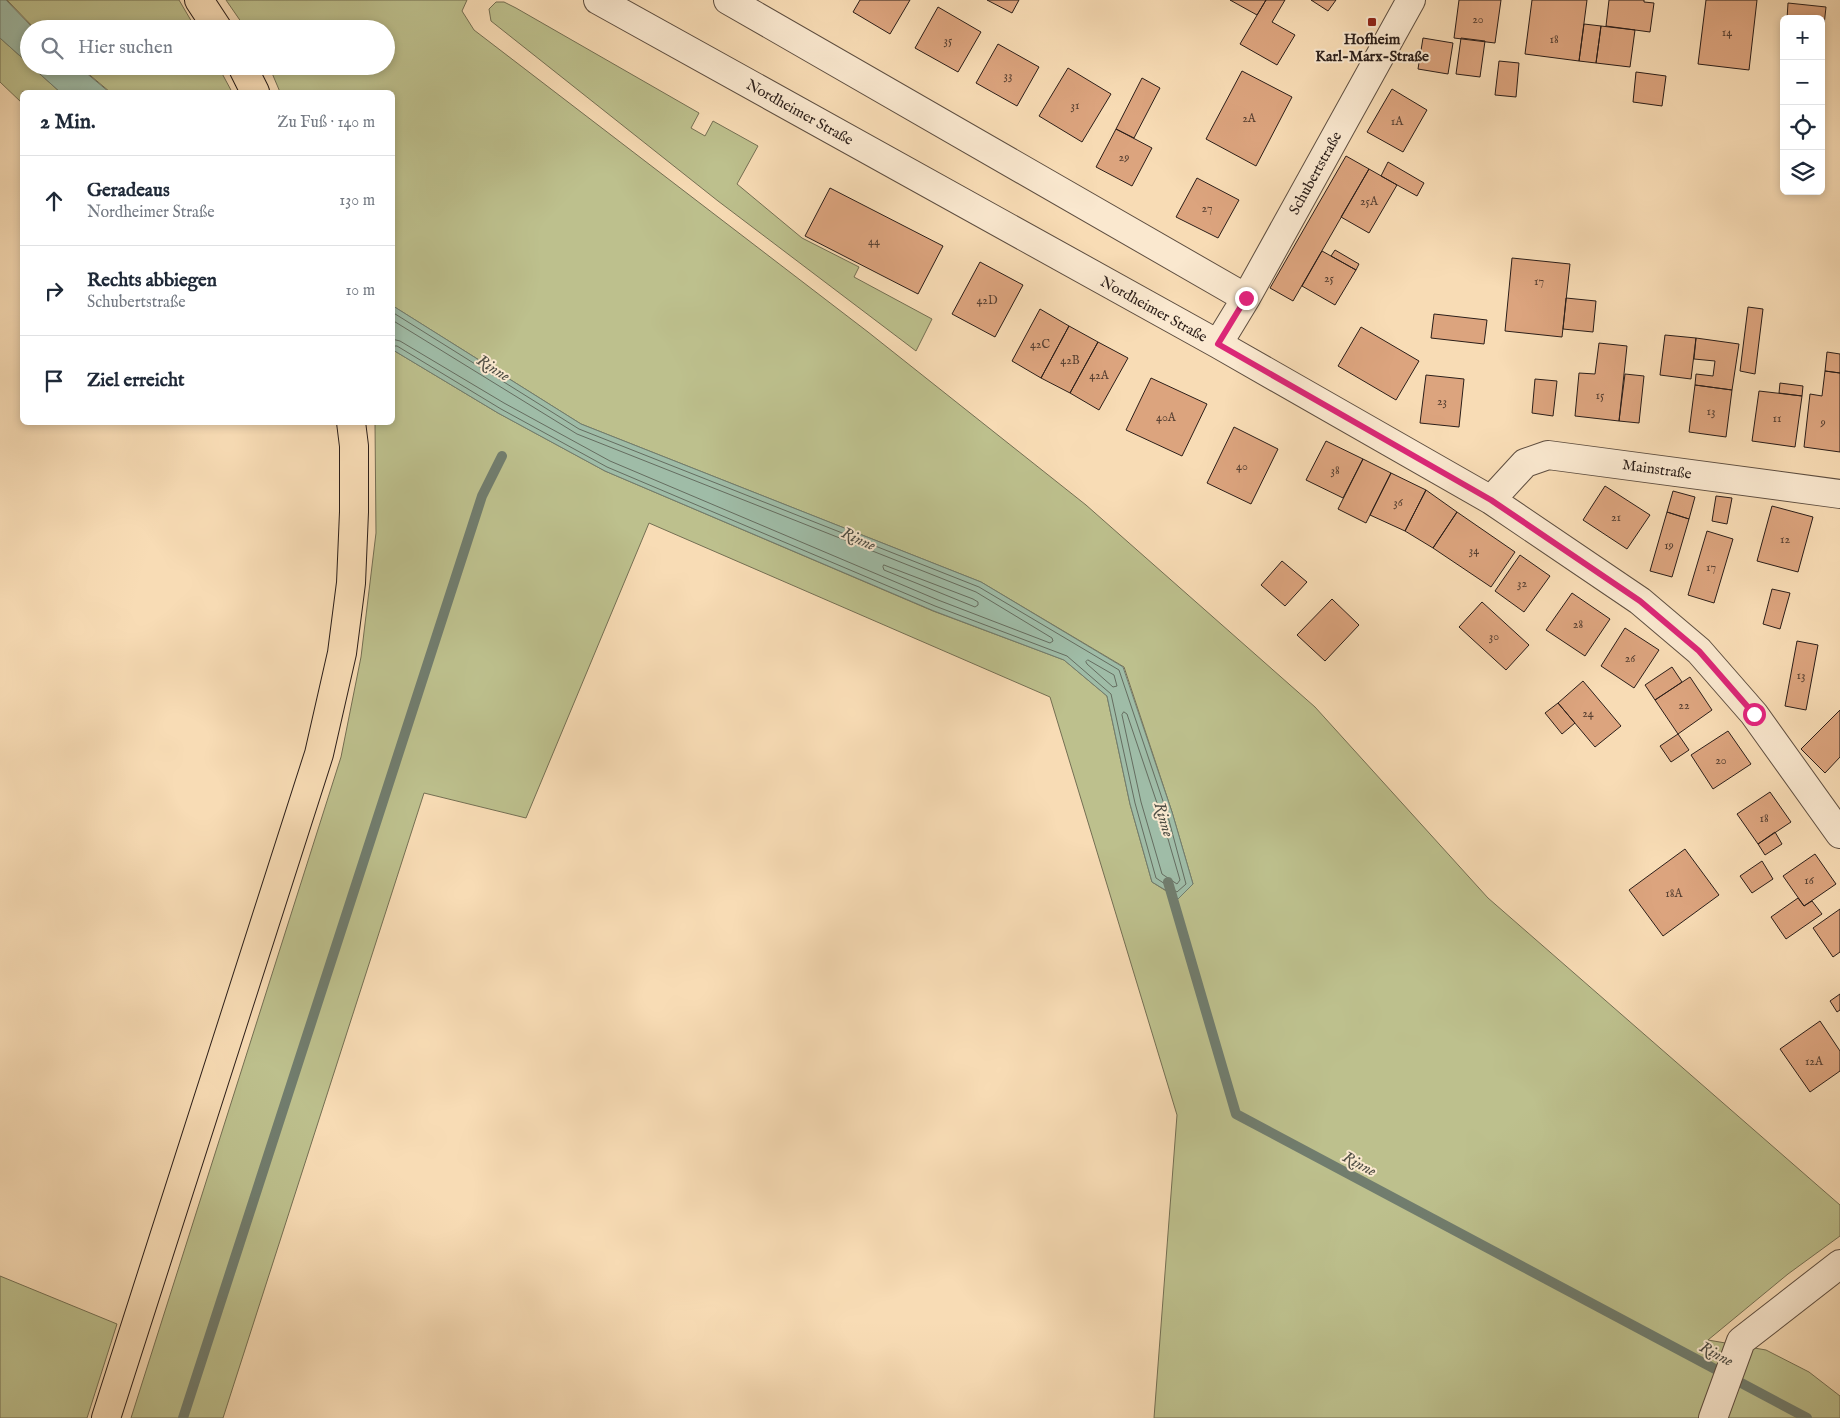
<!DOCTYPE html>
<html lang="de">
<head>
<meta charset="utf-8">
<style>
	:root { --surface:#fff; --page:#f6f6f7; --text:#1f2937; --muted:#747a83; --line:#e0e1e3 }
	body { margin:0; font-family:"IM FELL English",serif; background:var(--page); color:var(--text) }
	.controls { position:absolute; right:15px; top:15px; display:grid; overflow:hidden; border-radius:8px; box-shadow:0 2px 8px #0003 }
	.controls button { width:45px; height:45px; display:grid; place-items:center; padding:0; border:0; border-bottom:1px solid var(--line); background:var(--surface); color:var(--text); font:25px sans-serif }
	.stop { position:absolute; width:15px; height:15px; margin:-11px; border:4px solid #db2777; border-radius:50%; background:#fff }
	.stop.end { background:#db2777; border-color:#fff; box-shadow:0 1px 5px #0008 }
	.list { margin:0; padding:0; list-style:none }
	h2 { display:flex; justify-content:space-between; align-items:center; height:65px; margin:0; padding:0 20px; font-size:21px }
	h2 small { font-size:16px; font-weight:400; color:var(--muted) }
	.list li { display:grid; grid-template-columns:32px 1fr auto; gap:15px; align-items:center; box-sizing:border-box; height:90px; padding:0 20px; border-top:1px solid var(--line) }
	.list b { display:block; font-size:19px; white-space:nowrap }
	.list p { margin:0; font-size:16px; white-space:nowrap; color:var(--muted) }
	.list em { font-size:16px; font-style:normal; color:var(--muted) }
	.icon { flex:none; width:28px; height:28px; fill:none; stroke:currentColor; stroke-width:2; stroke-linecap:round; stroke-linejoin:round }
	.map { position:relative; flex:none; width:1840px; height:1418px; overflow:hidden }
	.search { position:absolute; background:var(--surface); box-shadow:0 2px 8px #0003; left:20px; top:20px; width:375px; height:55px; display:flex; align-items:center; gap:12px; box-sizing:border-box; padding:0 18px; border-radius:28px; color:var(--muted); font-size:19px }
	.panel { position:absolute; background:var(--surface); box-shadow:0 2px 8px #0003; left:20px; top:90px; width:375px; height:335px; border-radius:8px }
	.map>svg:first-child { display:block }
	.green { fill:#bdc08d; stroke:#746f53 }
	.water { fill:#9fbca7; stroke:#717d6e }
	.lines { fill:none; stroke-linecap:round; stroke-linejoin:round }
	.shore { stroke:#656d60; stroke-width:1 }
	.stream { stroke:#717d6e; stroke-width:10 }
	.building { fill:#dca47e; stroke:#2b1e19 }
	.minor-casing { stroke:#5e4e40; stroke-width:30 }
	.major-casing { stroke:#2b1e19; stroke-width:30 }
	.minor { stroke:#fae8cf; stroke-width:28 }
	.major { stroke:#f8dcb5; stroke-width:28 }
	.route { stroke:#db2777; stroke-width:6 }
	.poi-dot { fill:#8f2418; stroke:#fae8cf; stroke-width:2 }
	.labels { text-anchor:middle; stroke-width:4; stroke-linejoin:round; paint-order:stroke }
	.number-label { font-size:12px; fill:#574032 }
	.poi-label { font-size:15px; font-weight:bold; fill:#2b1e19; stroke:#fae8cf }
	.street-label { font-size:15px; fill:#2b1e19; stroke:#fae8cf }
	.water-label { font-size:16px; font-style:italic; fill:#4e4d44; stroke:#fae8cf }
</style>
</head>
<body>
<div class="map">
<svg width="1840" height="1418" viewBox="0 0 1840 1418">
	<rect width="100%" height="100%" fill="#f8dcb5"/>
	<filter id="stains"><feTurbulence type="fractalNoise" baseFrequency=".004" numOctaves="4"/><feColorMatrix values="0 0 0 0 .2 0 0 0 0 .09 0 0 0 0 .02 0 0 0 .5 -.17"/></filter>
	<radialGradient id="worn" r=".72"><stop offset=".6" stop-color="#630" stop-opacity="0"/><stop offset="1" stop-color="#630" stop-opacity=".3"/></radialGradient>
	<path class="green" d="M7,0H179L196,29H35Z
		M226,0H467L462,11L474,30L868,332L1086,505L1315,707L1488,898L1840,1205V1236L1788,1274L1708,1340L1766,1350L1809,1372L1840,1396V1418H1154L1177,1115L1050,697L649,523L526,818L424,793L223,1418H131L341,757L361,657L376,533L375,423L392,422L393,350L498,413L605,471L933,611L1064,660L1107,696L1130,804L1152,882L1171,894L1174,903L1193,884L1172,812L1124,667L981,582L581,424L393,306L392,92H280L269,66H386V29H246Z
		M496,2H504L516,8L699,113L691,128L705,136L713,121L758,146L737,184L802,238L859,267L854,277L932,319L916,351L718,201L491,21L489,9Z
		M0,38L29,64V66H31L60,92H22V103L0,82Z
		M79,66H218L232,92H110Z
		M0,1276L117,1324L87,1418H0Z"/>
	<path class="water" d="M0,0H6L34,29H29V64L0,38Z
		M31,66H78L109,92H60Z
		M393,306L581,424L981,582L1123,667L1172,812L1193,884L1174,903L1172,894L1152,882L1130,804L1107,696L1064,660L934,611L605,471L498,413L393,350Z"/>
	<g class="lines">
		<path class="shore" d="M392,312L579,429L979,587L1119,670L1167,813L1186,884L1177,892L1156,878L1135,803L1111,694L1067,656L935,606L607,467L501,409L397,346H392
			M392,320L577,434L976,592L1052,638L1053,641L1050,643L938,600L610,461L504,403L400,341L392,339
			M884,565L973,599L978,602V605L975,607L884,570L883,567Z
			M1088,660L1114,675L1117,686L1113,687L1087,664L1086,662Z
			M1124,712L1127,714L1161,815L1180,880L1177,884L1162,874L1141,802L1122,715Z"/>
		<path class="stream" d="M1168,882L1236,1114L1807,1418
			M183,1418L482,496L502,456"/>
	</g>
	<path class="building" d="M860,0H910L890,34L853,12Z
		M987,0H1019L1012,13Z
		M1230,0H1266L1257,15Z
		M1266,0H1285L1272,22L1295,35L1277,65L1240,44Z
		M1311,0H1336L1328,11Z
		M1459,0H1501L1495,43L1454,38Z
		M1532,0H1587L1579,61L1525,54Z
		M1609,0H1644V2L1654,3L1650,32L1606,26Z
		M1706,0H1757L1749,70L1698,64Z
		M1788,3L1826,7L1821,53V19H1787Z
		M938,7L981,32L958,72L915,48Z
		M1584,24L1601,26L1596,63L1579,61Z
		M1601,26L1635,30L1630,67L1596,63Z
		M1423,38L1453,43L1448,74L1418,69Z
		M1461,38L1485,41L1480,77L1456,74Z
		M998,44L1039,67L1017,106L976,83Z
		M1499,61L1519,63L1516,97L1495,95Z
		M1068,68L1111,94L1082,142L1039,116Z
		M1242,71L1292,97L1256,166L1206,139Z
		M1636,72L1666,76L1662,106L1633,102Z
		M1142,78L1160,88L1134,138L1116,129Z
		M1392,89L1427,110L1403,152L1367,132Z
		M1116,129L1152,148L1132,186L1096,167Z
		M1346,156L1369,169L1293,301L1270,288Z
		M1388,162L1424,183L1417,196L1381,176Z
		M1369,169L1397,185L1369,233L1341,217Z
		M1197,178L1239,200L1218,238L1176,217Z
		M830,188L943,246L918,294L805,236Z
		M1335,250L1359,264L1356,270L1331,256Z
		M1322,251L1356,270L1335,305L1302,286Z
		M1512,258L1570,264L1562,337L1505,331Z
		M980,262L1023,285L995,337L952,314Z
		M1566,298L1596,301L1593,332L1563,329Z
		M1748,307L1763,309L1755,374L1740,371Z
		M1040,309L1069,326L1041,378L1012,361Z
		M1434,314L1487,320L1484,344L1431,338Z
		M1069,326L1098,342L1070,393L1041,378Z
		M1361,327L1419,361L1396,400L1338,366Z
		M1665,335L1696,338L1691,379L1660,375Z
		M1696,338L1739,344L1732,390L1695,385L1696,374L1713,376L1715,361L1694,359Z
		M1098,342L1128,358L1099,410L1070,393Z
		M1599,343L1627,346L1619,421L1575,416L1579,373L1595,374Z
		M1827,352L1840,354V373L1825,371Z
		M1825,371L1840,373V452L1804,447L1810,394L1822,396Z
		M1625,374L1644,376L1639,423L1619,421Z
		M1426,375L1464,379L1459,427L1420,423Z
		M1151,378L1207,404L1182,456L1126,430Z
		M1535,379L1557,381L1553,416L1532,413Z
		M1780,383L1803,386L1802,396L1779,393Z
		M1695,385L1732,390L1726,437L1689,432Z
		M1759,391L1802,396L1795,447L1752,441Z
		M1234,427L1278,449L1251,504L1207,483Z
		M1326,441L1363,459L1343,498L1306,480Z
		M1363,459L1391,473L1366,523L1338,509Z
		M1391,473L1426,490L1405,531L1370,515Z
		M1605,486L1650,515L1627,549L1583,520Z
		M1426,490L1457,512L1433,548L1405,531Z
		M1673,491L1695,497L1689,519L1667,512Z
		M1716,496L1732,498L1727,524L1712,521Z
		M1772,506L1813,517L1798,572L1757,561Z
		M1457,512L1515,552L1491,587L1433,548Z
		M1667,512L1689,519L1672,577L1650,571Z
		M1707,531L1733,539L1714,603L1688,595Z
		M1520,555L1550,576L1524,612L1495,591Z
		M1282,561L1307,582L1285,606L1261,585Z
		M1772,589L1790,593L1780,629L1763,624Z
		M1572,593L1610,619L1585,656L1546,630Z
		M1332,599L1359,625L1325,661L1297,635Z
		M1482,602L1529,645L1506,670L1459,627Z
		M1625,628L1659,650L1634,688L1601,666Z
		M1797,641L1818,645L1806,710L1785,706Z
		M1672,667L1682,682L1655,700L1645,685Z
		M1690,677L1712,710L1678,734L1655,700Z
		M1583,681L1621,726L1595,747L1558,703Z
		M1558,703L1575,723L1562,734L1545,713Z
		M1840,710V757L1825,773L1801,749Z
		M1728,731L1751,764L1713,789L1691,755Z
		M1678,734L1689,750L1671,762L1660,746Z
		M1770,792L1791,822L1758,844L1737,814Z
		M1775,832L1782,844L1765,855L1758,844Z
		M1685,849L1719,895L1663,936L1629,890Z
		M1815,854L1836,884L1804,906L1783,876Z
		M1762,861L1773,879L1752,893L1740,876Z
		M1798,898L1804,906L1812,901L1822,914L1786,939L1771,917Z
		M1840,909V952L1833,957L1813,928Z
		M1840,994V1010L1837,1012L1830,1001Z
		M1820,1021L1840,1051V1071L1810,1092L1780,1049Z"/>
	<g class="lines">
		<defs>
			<path id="minor" d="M598,0L1218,344L1491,500L1640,601L1699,651L1754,714L1840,834
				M728,0L1246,298
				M1218,344L1246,298L1411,0
				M1491,500L1525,463L1548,455L1840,494
				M1713,1418L1741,1341L1840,1264"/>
			<path id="major" d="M199,0L218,29
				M242,66L255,92
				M106,1418L319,754L342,653L351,583L354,512V446L351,422"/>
		</defs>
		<use href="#minor" class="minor-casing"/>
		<use href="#major" class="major-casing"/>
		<use href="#minor" class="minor"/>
		<use href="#major" class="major"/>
	</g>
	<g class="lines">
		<path class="route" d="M1246,298L1218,344L1491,500L1640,601L1699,651L1754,714"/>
	</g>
	<rect class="poi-dot" x="1367" y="17" width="10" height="10" rx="2.5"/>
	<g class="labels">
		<g class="number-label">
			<text x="1478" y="23">20</text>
			<text x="1727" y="36">14</text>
			<text x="1554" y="43">18</text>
			<text x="948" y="44">35</text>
			<text x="1008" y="79">33</text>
			<text x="1075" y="109">31</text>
			<text x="1249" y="122">2A</text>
			<text x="1397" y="125">1A</text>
			<text x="1124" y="161">29</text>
			<text x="1369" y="205">25A</text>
			<text x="1207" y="212">27</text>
			<text x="874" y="245">44</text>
			<text x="1329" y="282">25</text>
			<text x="1539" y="285">17</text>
			<text x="987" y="304">42D</text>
			<text x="1040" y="348">42C</text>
			<text x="1070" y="364">42B</text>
			<text x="1099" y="379">42A</text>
			<text x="1600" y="399">15</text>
			<text x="1442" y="405">23</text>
			<text x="1711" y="415">13</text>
			<text x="1166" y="421">40A</text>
			<text x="1777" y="422">11</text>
			<text x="1823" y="426">9</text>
			<text x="1242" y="470">40</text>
			<text x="1335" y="474">38</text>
			<text x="1398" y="506">36</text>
			<text x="1616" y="521">21</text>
			<text x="1785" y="543">12</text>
			<text x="1669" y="549">19</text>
			<text x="1474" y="554">34</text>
			<text x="1711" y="571">17</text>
			<text x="1522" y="587">32</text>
			<text x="1578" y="628">28</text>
			<text x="1494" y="640">30</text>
			<text x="1630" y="662">26</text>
			<text x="1801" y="679">13</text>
			<text x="1684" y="709">22</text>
			<text x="1588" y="717">24</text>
			<text x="1721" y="764">20</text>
			<text x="1764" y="822">18</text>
			<text x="1809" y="884">16</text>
			<text x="1674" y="897">18A</text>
			<text x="1814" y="1065">12A</text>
		</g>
		<g class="poi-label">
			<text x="1372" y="44">Hofheim<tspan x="1372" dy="17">Karl-Marx-Straße</tspan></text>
		</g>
		<g class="street-label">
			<text transform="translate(800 112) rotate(29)" y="5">Nordheimer Straße</text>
			<text transform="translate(1315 173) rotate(-61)" y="5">Schubertstraße</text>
			<text transform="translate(1154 309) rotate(29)" y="5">Nordheimer Straße</text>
			<text transform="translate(1657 469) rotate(8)" y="5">Mainstraße</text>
		</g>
		<g class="water-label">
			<text transform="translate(494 367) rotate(32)" y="6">Rinne</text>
			<text transform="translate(859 538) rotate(24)" y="6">Rinne</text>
			<text transform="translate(1165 819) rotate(74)" y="6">Rinne</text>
			<text transform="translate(1360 1163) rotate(28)" y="6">Rinne</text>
			<text transform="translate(1717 1353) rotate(28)" y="6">Rinne</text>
		</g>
	</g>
	<rect width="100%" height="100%" filter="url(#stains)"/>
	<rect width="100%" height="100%" fill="url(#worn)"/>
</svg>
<div class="controls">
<button>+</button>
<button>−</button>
<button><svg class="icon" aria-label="locate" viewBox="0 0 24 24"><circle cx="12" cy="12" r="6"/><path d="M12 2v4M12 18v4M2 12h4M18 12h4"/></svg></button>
<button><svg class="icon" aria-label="layers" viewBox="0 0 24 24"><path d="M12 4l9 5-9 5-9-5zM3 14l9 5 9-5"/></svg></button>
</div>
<div class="stop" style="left:1754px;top:714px"></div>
<div class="stop end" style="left:1246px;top:298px"></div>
<div class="search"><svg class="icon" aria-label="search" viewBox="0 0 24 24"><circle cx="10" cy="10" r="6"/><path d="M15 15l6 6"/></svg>Hier suchen</div>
<section class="panel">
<h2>2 Min.<small>Zu Fuß · 140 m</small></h2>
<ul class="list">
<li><svg class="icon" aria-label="ahead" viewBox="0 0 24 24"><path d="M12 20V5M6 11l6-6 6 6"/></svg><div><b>Geradeaus</b><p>Nordheimer Straße</p></div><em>130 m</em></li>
<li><svg class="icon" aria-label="right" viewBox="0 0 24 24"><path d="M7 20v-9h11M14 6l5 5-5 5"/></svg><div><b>Rechts abbiegen</b><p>Schubertstraße</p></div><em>10 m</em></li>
<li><svg class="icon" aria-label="arrive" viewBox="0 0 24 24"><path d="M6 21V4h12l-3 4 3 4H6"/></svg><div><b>Ziel erreicht</b></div></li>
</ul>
</section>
</div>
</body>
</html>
